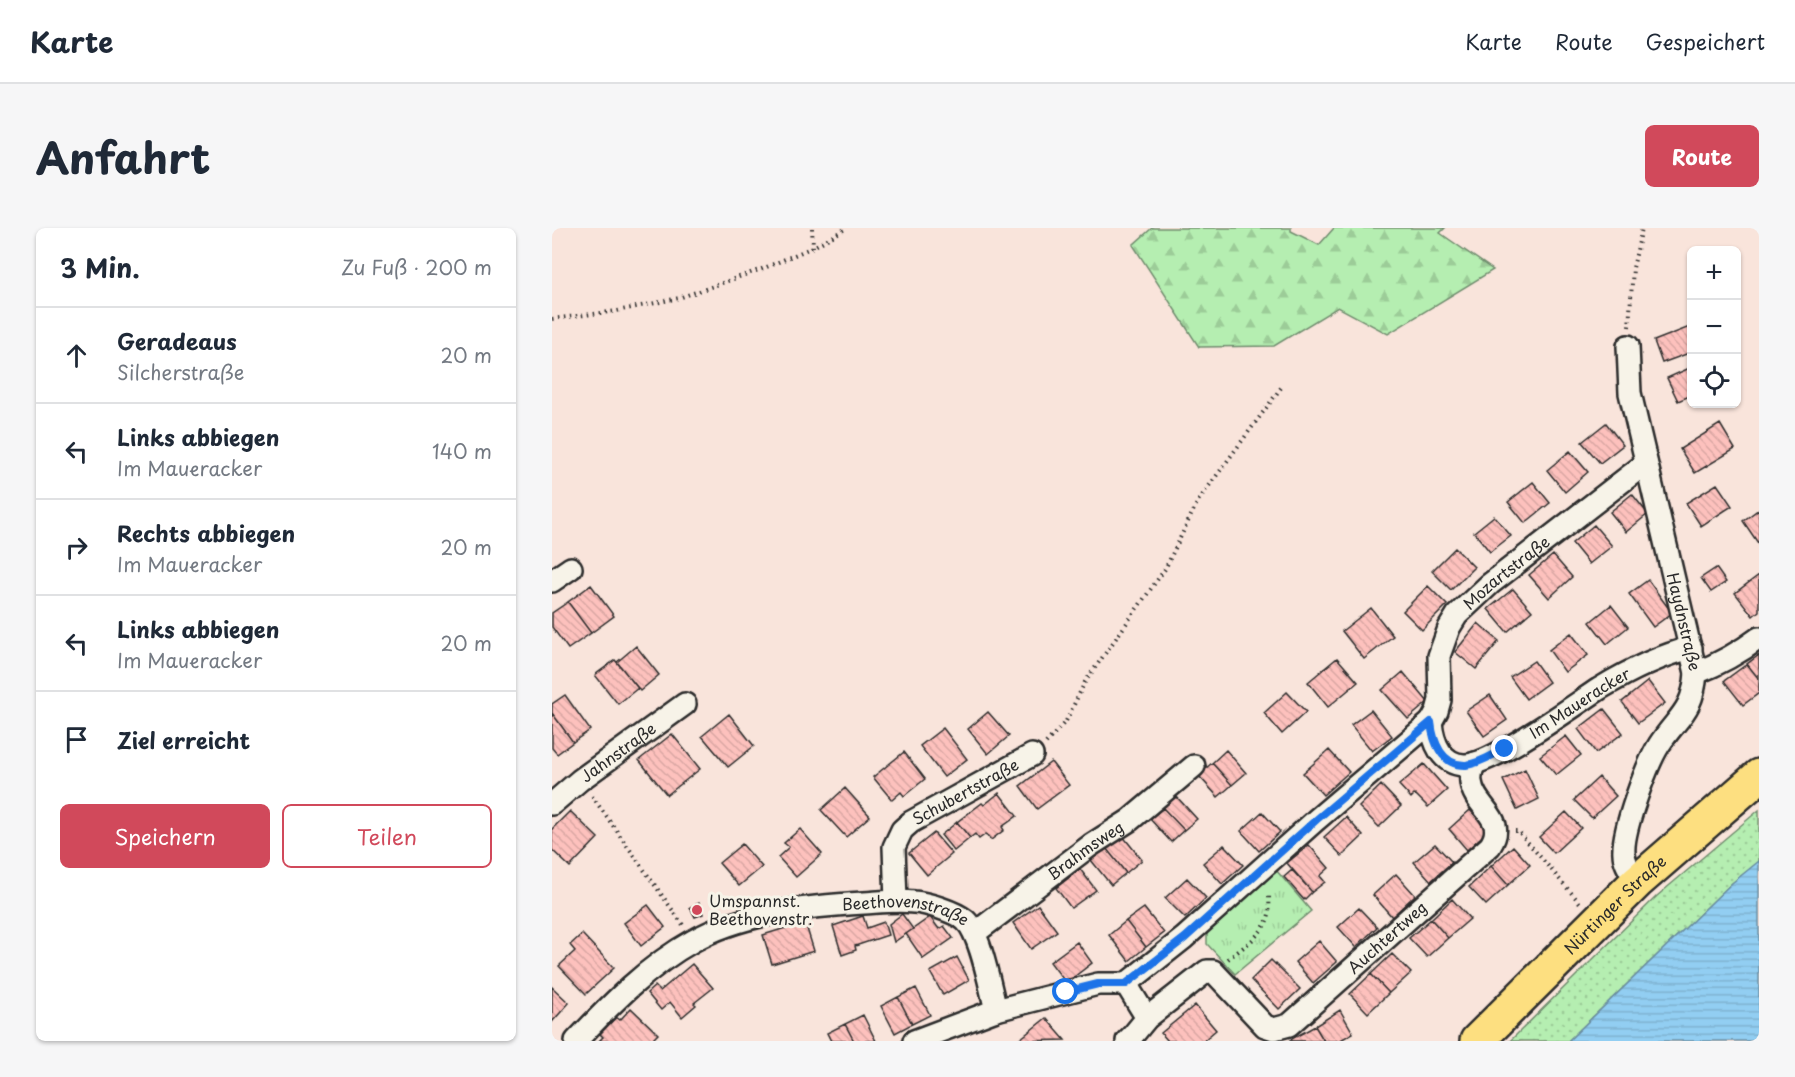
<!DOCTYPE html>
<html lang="de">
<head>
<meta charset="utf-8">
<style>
	:root { --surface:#fff; --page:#f6f6f7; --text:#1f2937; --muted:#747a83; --line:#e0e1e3; --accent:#d1495b }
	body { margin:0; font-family:"Playpen Sans",sans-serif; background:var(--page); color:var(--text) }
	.controls { position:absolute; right:18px; top:18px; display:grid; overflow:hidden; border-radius:9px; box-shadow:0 2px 4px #0004 }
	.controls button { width:54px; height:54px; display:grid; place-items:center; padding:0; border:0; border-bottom:2px solid var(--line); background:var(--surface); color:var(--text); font:30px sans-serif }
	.stop { position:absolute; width:18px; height:18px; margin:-14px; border:4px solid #1a73e8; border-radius:50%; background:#fff }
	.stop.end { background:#1a73e8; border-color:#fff; box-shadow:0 2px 6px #0008 }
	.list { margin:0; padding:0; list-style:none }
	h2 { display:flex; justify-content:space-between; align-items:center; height:78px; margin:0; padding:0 24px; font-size:26px }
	h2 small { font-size:20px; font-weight:400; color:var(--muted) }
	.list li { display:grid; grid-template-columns:39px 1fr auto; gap:18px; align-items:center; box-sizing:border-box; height:96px; padding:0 24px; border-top:2px solid var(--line) }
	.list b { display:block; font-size:22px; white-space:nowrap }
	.list p { margin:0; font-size:20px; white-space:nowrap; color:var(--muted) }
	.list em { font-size:20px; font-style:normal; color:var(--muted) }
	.actions { display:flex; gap:12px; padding:18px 24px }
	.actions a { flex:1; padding:14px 0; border:2px solid var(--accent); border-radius:9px; text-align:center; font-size:21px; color:var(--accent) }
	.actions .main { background:var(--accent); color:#fff }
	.icon { flex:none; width:33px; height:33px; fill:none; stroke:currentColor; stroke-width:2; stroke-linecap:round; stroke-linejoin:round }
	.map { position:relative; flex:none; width:1207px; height:813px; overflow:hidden; border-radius:9px }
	header { display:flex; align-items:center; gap:36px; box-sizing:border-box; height:84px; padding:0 30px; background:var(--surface); border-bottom:2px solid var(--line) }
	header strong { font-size:28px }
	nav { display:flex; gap:33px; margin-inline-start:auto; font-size:21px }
	.intro { display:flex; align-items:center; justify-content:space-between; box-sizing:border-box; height:144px; padding:0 36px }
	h1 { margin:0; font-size:42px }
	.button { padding:15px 27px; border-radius:9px; background:var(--accent); color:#fff; font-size:21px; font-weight:700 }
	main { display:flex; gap:36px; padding:0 36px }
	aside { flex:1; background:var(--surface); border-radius:9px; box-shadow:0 2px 4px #0004 }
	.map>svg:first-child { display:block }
	.grass { fill:url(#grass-dots); stroke:#708c6e; stroke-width:1.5 }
	.forest { fill:url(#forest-firs); stroke:#708c6e; stroke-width:1.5 }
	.park { fill:url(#park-tufts); stroke:#708c6e; stroke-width:1.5 }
	.water { fill:url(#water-rules); stroke:#698da2; stroke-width:1.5 }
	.building { fill:url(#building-back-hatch); stroke:#2b2b2b; stroke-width:1.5 }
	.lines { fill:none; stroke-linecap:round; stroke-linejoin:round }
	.minor-casing { stroke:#2b2b2b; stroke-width:26 }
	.primary-casing { stroke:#2b2b2b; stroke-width:38 }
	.path { stroke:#2b2b2b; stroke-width:4; stroke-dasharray:1.5 4.5; stroke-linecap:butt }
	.minor { stroke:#f7f3e8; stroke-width:21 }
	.primary { stroke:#fddf80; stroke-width:33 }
	.route { stroke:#1a73e8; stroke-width:8 }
	.poi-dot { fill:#d1495b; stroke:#f7f3e8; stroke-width:2 }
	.labels { text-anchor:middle; stroke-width:6; stroke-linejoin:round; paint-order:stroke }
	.street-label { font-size:16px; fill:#2b2b2b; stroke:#f7f3e8 }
	.poi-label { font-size:16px; fill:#2b2b2b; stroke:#f7f3e8; text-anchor:start }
</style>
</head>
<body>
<header>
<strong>Karte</strong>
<nav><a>Karte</a><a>Route</a><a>Gespeichert</a></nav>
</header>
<div class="intro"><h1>Anfahrt</h1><a class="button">Route</a></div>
<main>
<aside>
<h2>3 Min.<small>Zu Fuß · 200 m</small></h2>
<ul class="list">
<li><svg class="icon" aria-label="ahead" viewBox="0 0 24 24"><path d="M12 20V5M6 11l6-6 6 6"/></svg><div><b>Geradeaus</b><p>Silcherstraße</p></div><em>20 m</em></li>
<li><svg class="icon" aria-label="left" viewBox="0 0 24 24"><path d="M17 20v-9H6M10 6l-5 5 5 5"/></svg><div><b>Links abbiegen</b><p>Im Maueracker</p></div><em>140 m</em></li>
<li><svg class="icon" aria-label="right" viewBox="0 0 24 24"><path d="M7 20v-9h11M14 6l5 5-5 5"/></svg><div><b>Rechts abbiegen</b><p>Im Maueracker</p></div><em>20 m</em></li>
<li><svg class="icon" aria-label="left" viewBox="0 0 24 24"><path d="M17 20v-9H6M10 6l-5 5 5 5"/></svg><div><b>Links abbiegen</b><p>Im Maueracker</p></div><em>20 m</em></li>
<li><svg class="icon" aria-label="arrive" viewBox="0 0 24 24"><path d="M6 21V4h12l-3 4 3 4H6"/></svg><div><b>Ziel erreicht</b></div></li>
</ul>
<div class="actions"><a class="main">Speichern</a><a>Teilen</a></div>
</aside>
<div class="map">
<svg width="1207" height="813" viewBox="0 0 1207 813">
	<defs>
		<pattern id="grass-dots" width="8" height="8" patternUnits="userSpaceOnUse" patternTransform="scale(1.5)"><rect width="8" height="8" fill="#b5eeb1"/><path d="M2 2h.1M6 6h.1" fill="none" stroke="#9ccc98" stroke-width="1.8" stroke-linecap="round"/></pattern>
		<pattern id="forest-firs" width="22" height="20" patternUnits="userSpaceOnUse" patternTransform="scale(1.5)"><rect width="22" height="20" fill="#b5eeb1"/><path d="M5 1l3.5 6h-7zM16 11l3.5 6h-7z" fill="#9ccc98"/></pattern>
		<pattern id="park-tufts" width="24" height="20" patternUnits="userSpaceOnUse" patternTransform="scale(1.5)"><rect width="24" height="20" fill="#b5eeb1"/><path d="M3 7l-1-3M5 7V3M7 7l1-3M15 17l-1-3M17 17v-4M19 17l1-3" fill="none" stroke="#9ccc98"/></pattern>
		<pattern id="water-rules" width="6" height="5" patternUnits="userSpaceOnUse" patternTransform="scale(1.5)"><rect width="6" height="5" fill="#92cef2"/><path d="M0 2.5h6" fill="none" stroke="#7eb1d0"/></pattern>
		<pattern id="building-back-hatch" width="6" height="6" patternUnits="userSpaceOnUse" patternTransform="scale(1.5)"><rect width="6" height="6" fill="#fdc1bd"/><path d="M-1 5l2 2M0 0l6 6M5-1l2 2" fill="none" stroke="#d9a6a3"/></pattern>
	</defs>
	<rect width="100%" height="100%" fill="#f9e4db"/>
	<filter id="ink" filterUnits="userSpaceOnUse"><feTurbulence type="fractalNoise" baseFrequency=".0167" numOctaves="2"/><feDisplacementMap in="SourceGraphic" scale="12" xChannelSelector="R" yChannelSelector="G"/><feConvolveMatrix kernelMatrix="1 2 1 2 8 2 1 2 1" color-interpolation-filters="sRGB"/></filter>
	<g filter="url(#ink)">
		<path class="grass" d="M1207,582V634L1180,655L1016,813H958L1105,668Z"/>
		<path class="forest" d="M600,0H739V3L767,17L782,0H893L888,5L941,42L836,106L786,79L722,118L647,119L581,17Z"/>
		<path class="park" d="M724,642L759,683L683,746L655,716V705L660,698Z"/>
		<path class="water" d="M1207,633V813H1016L1180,655Z"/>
		<path class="building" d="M1140,98V124L1110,135L1102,113Z
			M1140,139V167L1126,173L1115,150Z
			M1054,195L1071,217L1048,235L1030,214Z
			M1168,196L1183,221L1143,245L1128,221Z
			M1018,223L1036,244L1013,264L995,242Z
			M981,254L998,275L973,295L956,274Z
			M1165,256L1180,278L1149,298L1134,275Z
			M1080,266L1096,286L1074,304L1058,284Z
			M1207,281V314L1206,315L1191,293Z
			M942,288L959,308L938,324L922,304Z
			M1042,297L1060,318L1037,336L1020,315Z
			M903,320L922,339L899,362L880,343Z
			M1001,327L1020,349L997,370L977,347Z
			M1164,340L1174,354L1159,364L1149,350Z
			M1207,347V383L1201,388L1183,365Z
			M1096,352L1120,385L1101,399L1077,366Z
			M39,357L62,388L39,405L16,374Z
			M876,358L895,377L870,402L851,383Z
			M961,361L980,383L955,404L936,381Z
			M16,374L39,405L16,421L0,399V385Z
			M1059,377L1076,399L1055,416L1038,394Z
			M819,380L841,408L812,431L790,403Z
			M926,395L947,413L924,441L903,424Z
			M1019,405L1036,427L1013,444L997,422Z
			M84,418L107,447L88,463L65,434Z
			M1207,427V451L1195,436Z
			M785,430L806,454L776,479L756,454Z
			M63,432L86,460L66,476L43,447Z
			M982,433L997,454L974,471L958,449Z
			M1195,436L1207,451V465L1191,477L1172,453Z
			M851,444L876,474L856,491L830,462Z
			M1096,453L1113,475L1086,495L1070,474Z
			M735,464L754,484L730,506L712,485Z
			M13,467L38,502L21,514L0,485V476Z
			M938,467L955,492L932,508L914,483Z
			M1052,481L1071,505L1044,525L1026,501Z
			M819,482L840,508L820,523L799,497Z
			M436,484L457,508L436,526L416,501Z
			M0,485L21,514L5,526L0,520Z
			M177,486L202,518L176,539L150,508Z
			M391,500L415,531L392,549L368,518Z
			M120,506L148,541L115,567L87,532Z
			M1014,508L1029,527L1004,547L988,528Z
			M674,522L694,545L680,557L660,535Z
			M777,522L797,544L771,567L751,545Z
			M352,524L373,551L352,568L349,564L340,572L321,549Z
			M499,534L517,557L485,581L468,558Z
			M660,535L680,557L666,569L646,547Z
			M872,536L895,562L876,579L863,566L859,570L847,557Z
			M973,541L987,571L965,582L951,552Z
			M1047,549L1064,568L1040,590L1022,572Z
			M829,557L849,578L827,599L807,579Z
			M293,560L318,588L294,609L269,582Z
			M447,565L465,588L450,599L452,602L439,612L434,606L427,611L423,606L418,610L405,594L430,575L432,577Z
			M624,568L645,591L632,602L611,580Z
			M611,580L632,602L619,614L598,591Z
			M918,582L937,602L915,622L897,601Z
			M18,583L46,610L18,639L0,622V601Z
			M710,584L728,604L707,623L689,603Z
			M1014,584L1029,600L1002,625L987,609Z
			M794,589L811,608L790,628L772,609Z
			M405,594L418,610L402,623L389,607Z
			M248,601L270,626L244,649L226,629L237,619L232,615Z
			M382,605L400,626L375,647L357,625Z
			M570,607L590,632L574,645L554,620Z
			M190,616L210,639L187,658L167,635Z
			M883,616L900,634L879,653L862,634Z
			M672,617L691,637L670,656L651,635Z
			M757,617L777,640L768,648L773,654L760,664L735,635Z
			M961,618L978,637L956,657L939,638Z
			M554,620L574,645L559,657L539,632Z
			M939,638L956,657L934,677L917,659Z
			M528,641L544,662L519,680L504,660Z
			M740,642L760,664L752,672L732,649Z
			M844,646L863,667L840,689L821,667Z
			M635,650L654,670L633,690L613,670Z
			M900,671L918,691L896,710L879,691Z
			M147,675L151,686L143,689L138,679Z
			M96,677L113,699L89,718L72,695Z
			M486,677L505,703L479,721L461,695Z
			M592,680L612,705L594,719L574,693Z
			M807,680L825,699L804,719L786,699Z
			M350,686L361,701L342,714L337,696Z
			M311,688L315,700L332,694L336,707L303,718L304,722L290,727L281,698Z
			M378,689L387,701L392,698L401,710L371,731L354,706Z
			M879,691L896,710L875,729L857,710Z
			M574,693L594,719L577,733L557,707Z
			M253,694L262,723L220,736L211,707Z
			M30,706L62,740L34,766L7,738L23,723L18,717Z
			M767,713L785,734L761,755L743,734Z
			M525,714L540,735L514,755L498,734Z
			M840,726L859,745L837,765L819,746Z
			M405,729L417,752L391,767L378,744Z
			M719,732L748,761L727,781L699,752Z
			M140,736L161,760L142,775L144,777L130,789L118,774L109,782L95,765L103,758L108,763Z
			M819,746L837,765L816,785L798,766Z
			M0,759L17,775L0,794Z
			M364,760L378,787L360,796L346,769Z
			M346,769L360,796L343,805L329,778Z
			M643,777L664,802L651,813H616L609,805Z
			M79,780L106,806L99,813H47L51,809L48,806L64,789L68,792Z
			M788,782L801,805L787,813H772L763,798Z
			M311,787L324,813H302L293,796Z
			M494,790L513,812L470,813L468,811Z
			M293,796L302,813H279L275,805Z
			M763,798L772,813H739L738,812Z"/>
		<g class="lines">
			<defs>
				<g id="minor">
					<path id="s1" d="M1076,118L1078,165L1144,445C1141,484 1126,488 1107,517C1095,536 1070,603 1072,625C1072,636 1080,645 1085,654"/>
					<path d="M0,353L19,340"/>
					<path d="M1144,445C1167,436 1187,425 1207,410"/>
					<path id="s2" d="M879,494L885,483L888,472L887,428L897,400L905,387L938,356L1094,235"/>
					<path id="s3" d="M0,576L28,552L133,476"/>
					<path id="s4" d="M344,673L342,619L350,602L359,594L480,527"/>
					<path id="s5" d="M423,705L539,617L578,592L642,538"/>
					<path id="s6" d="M574,756L632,710L764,592L879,494C881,514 889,536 912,537C939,538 1021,478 1047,461C1075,444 1106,428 1139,420"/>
					<path id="s7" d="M24,813C59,776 96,738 141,713C189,685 258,678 312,675C329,674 346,672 362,674C376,675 403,684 413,692C429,706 438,760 444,782"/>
					<path d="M362,813L444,782L546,756H574L595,790"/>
					<path id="s8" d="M575,813L581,807L595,790L655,743H661L713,798L722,801L737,797L938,618C957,590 922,580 919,554C918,547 920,541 923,535"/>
				</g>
				<g id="primary">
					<path id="s9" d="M925,813L1085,654L1207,548"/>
				</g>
			</defs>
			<use href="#minor" class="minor-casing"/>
			<use href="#primary" class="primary-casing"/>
			<path class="path" d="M260,0L261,19
				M0,91L65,83L127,70L210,41L261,19L295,0
				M1077,99L1081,40L1090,0
				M494,515L514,493L533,454L613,341L646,273L731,157
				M40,568L131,697
				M963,603H966L1028,675
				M676,731C691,719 713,706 717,686C718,680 717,673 717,666"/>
			<use href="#minor" class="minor"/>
			<use href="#primary" class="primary"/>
		</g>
	</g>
	<g class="lines" filter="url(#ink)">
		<path class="route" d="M514,764L546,756H574L633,710L764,592L879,494C881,514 890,538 914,537C927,536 942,526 953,521"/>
	</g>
	<circle class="poi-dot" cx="145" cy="682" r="6"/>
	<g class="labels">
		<g class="street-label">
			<text dy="6" stroke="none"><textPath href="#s2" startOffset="178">Mozartstraße</textPath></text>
			<text dy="6" stroke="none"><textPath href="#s1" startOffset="282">Haydnstraße</textPath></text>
			<text dy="6" stroke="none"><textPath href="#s6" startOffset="594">Im Maueracker</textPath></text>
			<text dy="6" stroke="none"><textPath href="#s3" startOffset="84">Jahnstraße</textPath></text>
			<text dy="6" stroke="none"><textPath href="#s4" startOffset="147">Schubertstraße</textPath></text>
			<text dy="6" stroke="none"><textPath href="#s5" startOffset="138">Brahmsweg</textPath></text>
			<text dy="6" stroke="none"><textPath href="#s9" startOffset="194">Nürtinger Straße</textPath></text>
			<text dy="6" stroke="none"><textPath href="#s7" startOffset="374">Beethovenstraße</textPath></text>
			<text dy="6" stroke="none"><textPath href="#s8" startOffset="345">Auchtertweg</textPath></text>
		</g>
		<g class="poi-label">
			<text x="157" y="679">Umspannst.<tspan x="157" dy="18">Beethovenstr.</tspan></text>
		</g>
	</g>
</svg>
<div class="controls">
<button>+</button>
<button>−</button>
<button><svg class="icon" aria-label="locate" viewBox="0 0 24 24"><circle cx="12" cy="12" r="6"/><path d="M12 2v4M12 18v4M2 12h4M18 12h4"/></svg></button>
</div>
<div class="stop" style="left:514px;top:764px"></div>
<div class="stop end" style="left:953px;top:521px"></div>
</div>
</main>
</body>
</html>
